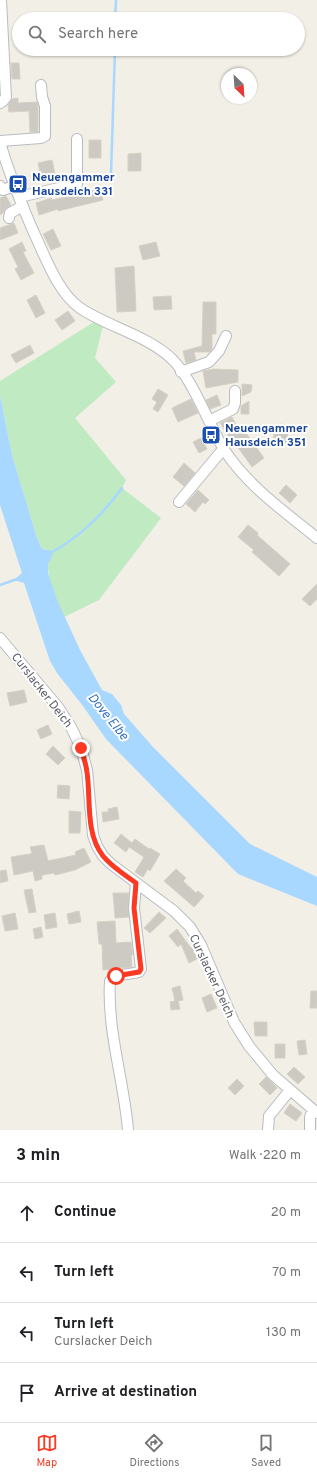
<!DOCTYPE html>
<html lang="en">
<head>
<meta charset="utf-8">
<style>
	:root { --surface:#fff; --page:#f2f2f2; --text:#202124; --muted:#757577; --line:#e0e0e0; --accent:#fc3922 }
	body { margin:0; font-family:Overpass,sans-serif; background:var(--page); color:var(--text) }
	.compass { position:absolute; left:221px; top:68px; width:36px; height:36px; border-radius:50%; background:var(--surface); box-shadow:0 1px 3px #0004; rotate:155deg }
	.stop { position:absolute; width:12px; height:12px; margin:-9px; border:3px solid #fc3922; border-radius:50%; background:#fff }
	.stop.end { background:#fc3922; border-color:#fff; box-shadow:0 1px 4px #0008 }
	.list { margin:0; padding:0; list-style:none }
	h2 { display:flex; justify-content:space-between; align-items:center; height:52px; margin:0; padding:0 16px; font-size:17px }
	h2 small { font-size:13px; font-weight:400; color:var(--muted) }
	.list li { display:grid; grid-template-columns:26px 1fr auto; gap:12px; align-items:center; box-sizing:border-box; height:60px; padding:0 16px; border-top:1px solid var(--line) }
	.list b { display:block; font-size:15px; white-space:nowrap }
	.list p { margin:0; font-size:13px; white-space:nowrap; color:var(--muted) }
	.list em { font-size:13px; font-style:normal; color:var(--muted) }
	.icon { flex:none; width:22px; height:22px; fill:none; stroke:currentColor; stroke-width:2; stroke-linecap:round; stroke-linejoin:round }
	.map { position:relative; flex:none; width:317px; height:1130px; overflow:hidden }
	.search { position:absolute; background:var(--surface); box-shadow:0 1px 3px #0004; left:12px; right:12px; top:12px; height:44px; display:flex; align-items:center; gap:10px; box-sizing:border-box; padding:0 14px; border-radius:22px; color:var(--muted); font-size:15px }
	.sheet { height:292px; background:var(--surface) }
	nav { display:flex; justify-content:space-around; align-items:center; box-sizing:border-box; height:56px; border-top:1px solid var(--line); background:var(--surface); font-size:11px; color:var(--muted) }
	nav a { display:grid; justify-items:center; gap:2px }
	nav .on { color:var(--accent) }
	.map>svg:first-child { display:block }
	.green { fill:#c0ebc2 }
	.water { fill:#a8d7ff }
	.lines { fill:none; stroke-linecap:round; stroke-linejoin:round }
	.stream { stroke:#a8d7ff; stroke-width:2.5 }
	.building { fill:#cdcac3; stroke:#d7d1c3 }
	.minor-casing { stroke:#b9bcc1; stroke-width:12 }
	.minor { stroke:#fff; stroke-width:10 }
	.route { stroke:#fc3922; stroke-width:5 }
	.labels { text-anchor:middle; stroke-width:4; stroke-linejoin:round; paint-order:stroke }
	.transit-label { font-size:12px; font-weight:bold; fill:#164399; stroke:#fff; text-anchor:start }
	.street-label { font-size:12px; fill:#5d6268; stroke:#fff }
	.water-label { font-size:13px; font-style:italic; fill:#3975be; stroke:#fff }
</style>
</head>
<body>
<div class="map">
<svg width="317" height="1130" viewBox="0 0 317 1130">
	<rect width="100%" height="100%" fill="#f1efe6"/>
	<path class="green" d="M94,322L103,326L95,358L116,382L75,418L126,480L122,488L161,518L99,600L64,617C57,602 48,583 48,566C48,561 49,555 50,550L42,549L37,538L12,455L0,395V381Z"/>
	<path class="water" d="M0,395L12,455L37,538L42,549L50,550L53,554L48,564V573L57,600L80,650L102,690L112,694L121,705L124,714L153,747L250,844L317,877V906L238,874L106,739L83,706L57,673L50,661L24,583L14,580L22,573L0,505Z"/>
	<g class="lines">
		<path class="stream" d="M115,19L116,0
			M111,174L115,49
			M50,553C78,539 104,513 122,488
			M0,585L17,579"/>
	</g>
	<path class="building" d="M11,63H19L20,79H12Z
		M18,98V103L37,102L38,107V132H30L29,111L9,112L8,105L12,99Z
		M89,140H101V158H89Z
		M141,153V171H128V154Z
		M52,160L55,174L41,177L38,163Z
		M100,189L103,200L58,211V209L39,215L36,203L51,198L52,200Z
		M6,196L11,205L5,209L3,213L0,215V198Z
		M14,223L18,233L0,240V228Z
		M53,229L61,246L51,250L43,234Z
		M22,242L26,251L23,252L34,273L21,280L15,269L18,267L9,249Z
		M156,242L160,256L143,260L139,246Z
		M134,266L136,311L117,312L115,268Z
		M36,295L45,313L36,318L27,300Z
		M171,296L172,309L154,310L153,297Z
		M203,302H216V334H212V349L210,352H194L196,360L186,363L183,351L202,346Z
		M68,311L75,321L62,330L55,320Z
		M30,345L34,353L16,363L11,355Z
		M213,369L238,370V382L206,388L203,371Z
		M242,384L252,385L251,392L242,396Z
		M158,389L168,395L158,412L153,409L157,402L152,399Z
		M217,395L221,405L210,409L206,400Z
		M191,399L198,413L178,422L172,408Z
		M249,401V414H241V406Z
		M232,417L241,434V426L264,458L252,467L237,446L236,447L220,423Z
		M281,424L289,426L286,444L273,442L274,432L279,433Z
		M201,438L207,449L199,453L193,442Z
		M184,463L195,473L184,486L173,477Z
		M286,485L297,495L290,503L279,493Z
		M198,490L209,500L205,504L203,502L195,512L186,504Z
		M248,525L258,533L257,535L290,564L279,576L252,552L254,550L238,537Z
		M317,584V599L310,606L302,599Z
		M24,690L27,702L10,706L7,693Z
		M48,725L52,734L41,739L37,730Z
		M53,746L65,758L58,765L46,754Z
		M58,785L70,786L69,799L57,798Z
		M117,807L119,819L103,822L102,812H108V809Z
		M69,811L81,812L80,833H69Z
		M121,834L132,843L135,839L149,849L150,848L160,854L150,871L148,869L143,877L135,872L144,857L129,847L126,852L114,843Z
		M44,845L48,861L76,855L75,852L84,848L91,862L75,870L55,875L54,873L42,875V879L35,881L33,871L14,875L11,857L30,854L32,853L30,847Z
		M176,869L186,878L183,881L196,893L198,891L204,896L194,907L164,881Z
		M6,870L8,881L0,883V871Z
		M32,889L36,912L29,913L24,890Z
		M113,893H129L128,907L129,917L115,918Z
		M79,911L81,922L69,924L67,914Z
		M159,912L166,918L150,933L144,928Z
		M15,913L18,929L5,931L2,916Z
		M55,913L57,927L46,929L44,915Z
		M115,921L116,943L131,942L133,955H131L132,967L103,970L102,944H99L97,922Z
		M41,927L43,937L35,939L33,929Z
		M177,929L191,948L192,947L197,959L189,963L181,944L178,947L169,936Z
		M180,986L183,1000L178,1001L180,1009L171,1010L170,1002L175,1001L172,988Z
		M311,991H317V1008H310Z
		M211,994L217,1008L207,1012L202,998Z
		M254,1022H267V1036H255Z
		M305,1040L307,1054L299,1055L297,1041Z
		M275,1044H285V1058H275Z
		M294,1067L305,1077L298,1084L287,1074Z
		M266,1077L277,1088L270,1095L259,1084Z
		M237,1079L244,1086L235,1095L228,1088Z
		M290,1104L302,1113L296,1121L284,1113Z"/>
	<g class="lines">
		<defs>
			<path id="minor" d="M0,103L3,101L6,97L1,0
				M0,141L41,138L45,136V106L42,97L41,85
				M0,142C9,174 21,203 34,233C45,256 58,293 80,308C108,327 147,335 172,359C194,381 208,424 225,451C248,486 285,512 317,538
				M0,186L3,190L14,186
				M19,197L77,184V139
				M9,218L10,213L23,206
				M181,372L209,362L219,351L226,336
				M209,421L233,409L235,403V391
				M179,502L224,448
				M0,638L58,707L71,727L81,748L87,770L93,835L97,846L103,856L111,864L174,911L190,927L201,945L234,1022L249,1046L273,1075L317,1113
				M128,1130C124,1081 107,1031 110,981C118,973 128,975 139,972L141,969L134,908L136,883
				M268,1130L269,1116L290,1090
				M310,1130V1117L313,1110"/>
		</defs>
		<use href="#minor" class="minor-casing"/>
		<use href="#minor" class="minor"/>
	</g>
	<g class="lines">
		<path class="route" d="M81,748C83,755 86,764 87,772C91,799 85,833 103,856C112,867 125,875 136,883L134,908L141,969L139,972L116,976"/>
	</g>
	<defs>
		<symbol id="bus-square" viewBox="-11 -11 22 22"><rect x="-9" y="-9" width="18" height="18" rx="4" fill="#1a4fb4" stroke="#fff"/><path d="M-5-6H5V4H4V6H2V4H-2V6H-4V4H-5ZM-3.5-4V0h7V-4ZM-3.5 1.2v1.5H-2V1.2ZM2 1.2v1.5H3.5V1.2Z" fill="#fff"/></symbol>
	</defs>
	<g fill-rule="evenodd">
		<use href="#bus-square" x="7" y="173" width="22" height="22"/>
		<use href="#bus-square" x="200" y="424" width="22" height="22"/>
	</g>
	<g class="labels">
		<g class="transit-label">
			<text x="32" y="181">Neuengammer<tspan x="32" dy="14">Hausdeich 331</tspan></text>
			<text x="225" y="432">Neuengammer<tspan x="225" dy="14">Hausdeich 351</tspan></text>
		</g>
		<g class="street-label">
			<text transform="translate(42 690) rotate(52)" y="4">Curslacker Deich</text>
			<text transform="translate(212 976) rotate(65)" y="4">Curslacker Deich</text>
		</g>
		<g class="water-label">
			<text transform="translate(109 716) rotate(51)" y="5">Dove Elbe</text>
		</g>
	</g>
</svg>
<svg class="compass" viewBox="-18 -18 36 36"><path d="M0-13l5 13h-10z" fill="#e53935"/><path d="M0 13l5-13h-10z" fill="#757577"/></svg>
<div class="stop" style="left:116px;top:976px"></div>
<div class="stop end" style="left:81px;top:748px"></div>
<div class="search"><svg class="icon" aria-label="search" viewBox="0 0 24 24"><circle cx="10" cy="10" r="6"/><path d="M15 15l6 6"/></svg>Search here</div>
</div>
<section class="sheet">
<h2>3 min<small>Walk · 220 m</small></h2>
<ul class="list">
<li><svg class="icon" aria-label="ahead" viewBox="0 0 24 24"><path d="M12 20V5M6 11l6-6 6 6"/></svg><div><b>Continue</b></div><em>20 m</em></li>
<li><svg class="icon" aria-label="left" viewBox="0 0 24 24"><path d="M17 20v-9H6M10 6l-5 5 5 5"/></svg><div><b>Turn left</b></div><em>70 m</em></li>
<li><svg class="icon" aria-label="left" viewBox="0 0 24 24"><path d="M17 20v-9H6M10 6l-5 5 5 5"/></svg><div><b>Turn left</b><p>Curslacker Deich</p></div><em>130 m</em></li>
<li><svg class="icon" aria-label="arrive" viewBox="0 0 24 24"><path d="M6 21V4h12l-3 4 3 4H6"/></svg><div><b>Arrive at destination</b></div></li>
</ul>
</section>
<nav>
<a class="on"><svg class="icon" aria-label="map" viewBox="0 0 24 24"><path d="M3 6l6-2 6 2 6-2v14l-6 2-6-2-6 2zM9 4v14M15 6v14"/></svg>Map</a>
<a><svg class="icon" aria-label="directions" viewBox="0 0 24 24"><path d="M12 3l9 9-9 9-9-9zM9 14v-3h6M13 9l2 2-2 2"/></svg>Directions</a>
<a><svg class="icon" aria-label="saved" viewBox="0 0 24 24"><path d="M7 4h10v16l-5-4-5 4z"/></svg>Saved</a>
</nav>
</body>
</html>
